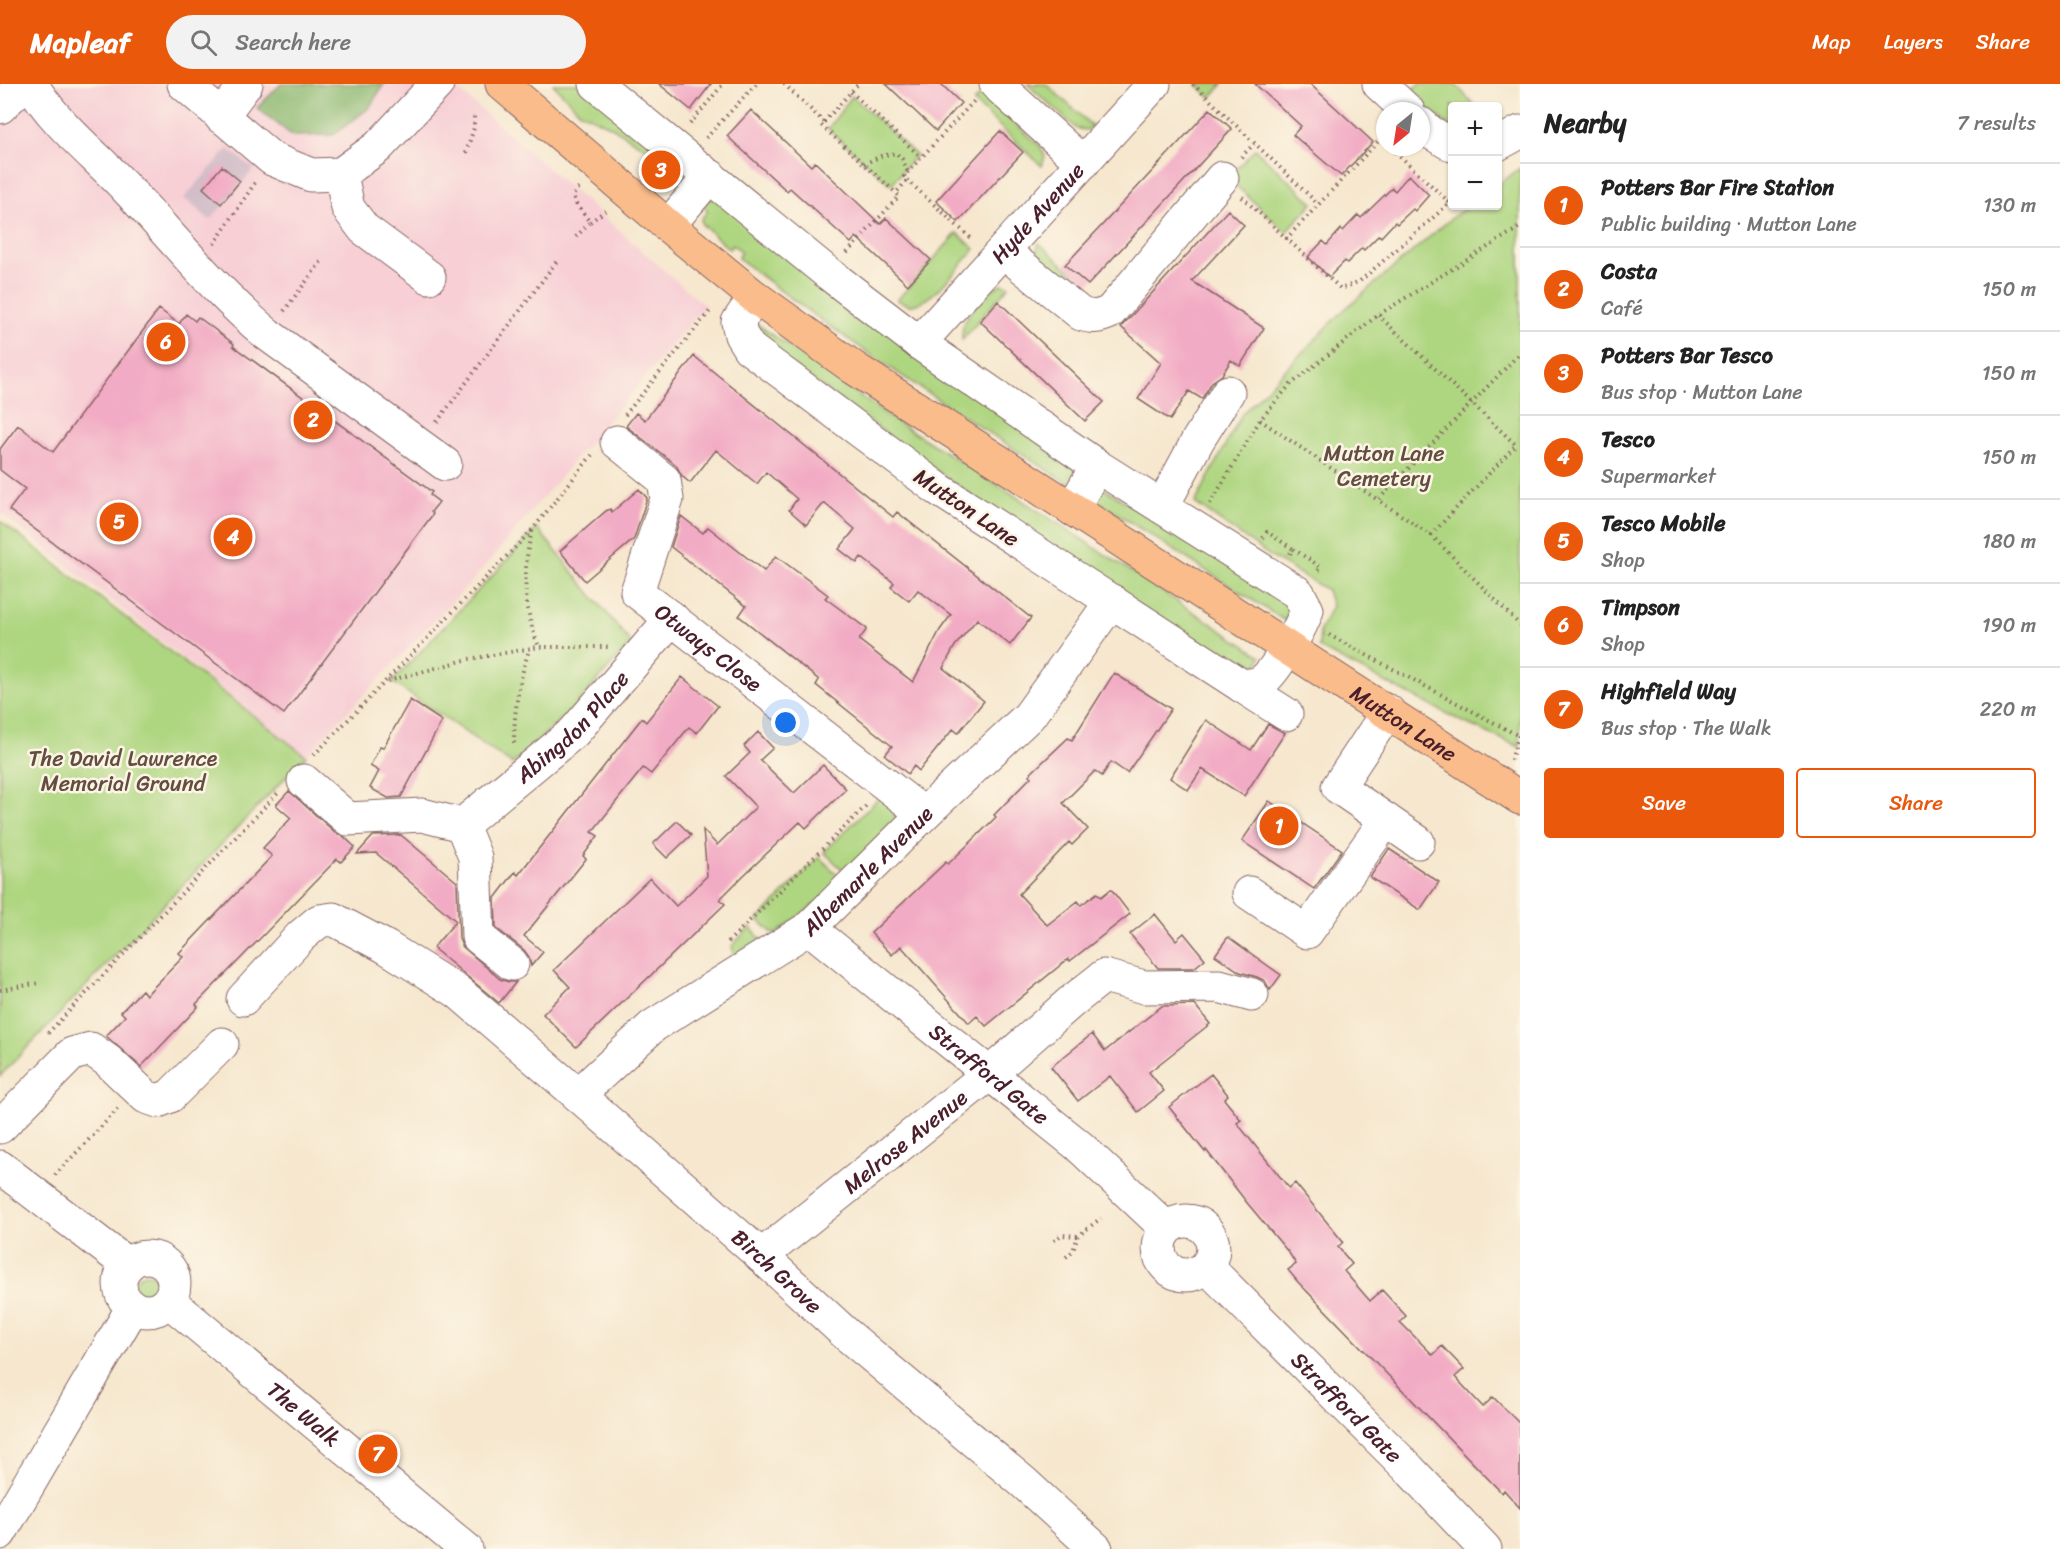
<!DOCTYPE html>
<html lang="en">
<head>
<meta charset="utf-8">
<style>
	:root { --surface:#fff; --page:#f2f2f2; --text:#222; --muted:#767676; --line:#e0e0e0; --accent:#ea580c }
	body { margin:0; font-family:Sriracha,sans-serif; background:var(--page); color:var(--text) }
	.controls { position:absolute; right:18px; top:18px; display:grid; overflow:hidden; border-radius:6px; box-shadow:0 2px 4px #0004 }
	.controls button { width:54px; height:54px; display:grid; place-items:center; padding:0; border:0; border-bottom:2px solid var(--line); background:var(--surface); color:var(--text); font:30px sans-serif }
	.compass { position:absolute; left:1376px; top:18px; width:54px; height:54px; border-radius:50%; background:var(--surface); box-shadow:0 2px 4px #0004; rotate:210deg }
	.you { position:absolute; left:786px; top:639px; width:21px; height:21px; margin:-15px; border:4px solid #fff; border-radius:50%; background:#1a73e8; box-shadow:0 0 0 9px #1a73e833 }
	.badge { display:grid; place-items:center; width:39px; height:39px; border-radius:50%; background:var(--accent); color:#fff; font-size:20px; font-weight:700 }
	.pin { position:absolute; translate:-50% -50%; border:3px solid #fff; box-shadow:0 2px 6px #0006 }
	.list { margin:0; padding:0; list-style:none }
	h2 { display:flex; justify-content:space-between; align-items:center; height:78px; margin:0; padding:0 24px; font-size:26px }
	h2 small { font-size:20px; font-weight:400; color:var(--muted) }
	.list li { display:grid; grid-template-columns:39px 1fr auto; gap:18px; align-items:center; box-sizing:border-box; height:84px; padding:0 24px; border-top:2px solid var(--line) }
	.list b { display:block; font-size:22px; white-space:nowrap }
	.list p { margin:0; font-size:20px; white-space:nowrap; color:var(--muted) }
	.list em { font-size:20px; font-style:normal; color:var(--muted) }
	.actions { display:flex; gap:12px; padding:18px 24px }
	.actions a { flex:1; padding:14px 0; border:2px solid var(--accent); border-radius:6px; text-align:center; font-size:21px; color:var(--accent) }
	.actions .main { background:var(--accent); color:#fff }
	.icon { flex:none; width:33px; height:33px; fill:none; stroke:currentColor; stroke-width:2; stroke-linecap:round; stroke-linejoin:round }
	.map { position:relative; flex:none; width:1520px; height:1465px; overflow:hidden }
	header { display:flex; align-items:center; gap:36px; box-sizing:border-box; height:84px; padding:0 30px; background:var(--accent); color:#fff }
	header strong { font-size:28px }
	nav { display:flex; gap:33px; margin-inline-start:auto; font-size:21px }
	.search { width:420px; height:54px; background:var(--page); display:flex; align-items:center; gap:15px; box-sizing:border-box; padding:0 21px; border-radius:33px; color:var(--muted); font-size:22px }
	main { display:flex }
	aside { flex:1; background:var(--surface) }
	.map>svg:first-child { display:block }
	.built { fill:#f7cfd5 }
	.industrial { fill:#d2bdc8 }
	.green { fill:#aed680; stroke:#7c7a56; stroke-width:1.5 }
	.forest { fill:#8ab76e; stroke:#6a6b4c; stroke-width:1.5 }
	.building { fill:#f2abc4 }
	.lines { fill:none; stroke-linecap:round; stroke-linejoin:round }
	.minor-casing { stroke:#866564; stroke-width:35 }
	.major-casing { stroke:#866564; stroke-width:35 }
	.path { stroke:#866564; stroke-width:4; stroke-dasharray:1.5 4.5; stroke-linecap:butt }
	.minor { stroke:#fff; stroke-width:33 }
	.major { stroke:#fabc8b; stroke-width:33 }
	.labels { text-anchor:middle; stroke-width:5; stroke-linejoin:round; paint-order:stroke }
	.street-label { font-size:22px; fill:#4a1f2b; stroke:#fcf5e5 }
	.park-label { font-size:22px; fill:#634d40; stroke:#fcf5e5 }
</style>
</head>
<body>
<header>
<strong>Mapleaf</strong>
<div class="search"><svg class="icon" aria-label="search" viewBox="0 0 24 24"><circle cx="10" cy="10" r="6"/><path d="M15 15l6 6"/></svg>Search here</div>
<nav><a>Map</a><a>Layers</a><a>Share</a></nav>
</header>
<main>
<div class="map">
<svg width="1520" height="1465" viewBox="0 0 1520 1465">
	<rect width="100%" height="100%" fill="#fcf5e5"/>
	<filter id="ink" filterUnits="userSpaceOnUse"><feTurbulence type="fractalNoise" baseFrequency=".0167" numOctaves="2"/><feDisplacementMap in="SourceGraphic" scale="12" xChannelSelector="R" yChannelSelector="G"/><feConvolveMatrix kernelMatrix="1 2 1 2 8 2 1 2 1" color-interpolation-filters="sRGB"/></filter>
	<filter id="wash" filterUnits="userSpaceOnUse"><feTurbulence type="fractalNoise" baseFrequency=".008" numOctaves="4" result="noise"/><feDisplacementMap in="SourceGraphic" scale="24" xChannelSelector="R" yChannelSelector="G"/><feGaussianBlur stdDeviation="1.35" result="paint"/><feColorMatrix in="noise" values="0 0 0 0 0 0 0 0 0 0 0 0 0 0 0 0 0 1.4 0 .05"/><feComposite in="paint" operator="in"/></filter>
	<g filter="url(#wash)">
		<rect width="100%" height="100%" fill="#f6e7ce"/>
		<path class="built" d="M16,0H452L705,222L474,495L306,672L0,428V16Z"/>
		<path class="industrial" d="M228,65L254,85L210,136L184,114Z"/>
		<path class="green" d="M553,0H581L683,86L684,101L681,104L676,100L674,85L649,66L610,42L580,28Z
			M1027,0H1046L1092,42L1088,46L1077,45Z
			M1196,0H1223L1210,14Z
			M1420,0H1455L1475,22H1452V44L1410,8Z
			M982,9L1040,62L1045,72L1042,82L974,18Z
			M852,12L916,71L891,101L828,45Z
			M1255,65L1313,119L1286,148L1228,94Z
			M1520,84V663L1463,638L1319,564L1320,546L1332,522L1327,506L1273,474L1195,419L1242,330L1344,226L1454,132L1469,122H1498V101Z
			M715,114L1077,387L1069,400C957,328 844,257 738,174L741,167L733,161L729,165L702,140L701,135L708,127L702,122L708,116Z
			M957,149L975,165C961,180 932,220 911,221C907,221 901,218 897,216Z
			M1039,159L1090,205L1085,211C1073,202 1041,186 1037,173C1035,168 1038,163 1039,159Z
			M1002,200L1009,202L962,256C962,249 962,243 965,237C970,226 992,203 1002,200Z
			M757,240L900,340L1000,402L1261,572L1258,581L1246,590L1017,445L755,254L754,243Z
			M1103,404L1292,520L1285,537L1094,415Z
			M0,437L306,672L0,992Z
			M537,444L631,559L571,626L512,680L392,598Z
			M883,710L892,719L897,738L849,792L824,768Z
			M819,773L844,797L775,851L758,836Z
			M750,843L767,862L736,882L732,862Z
			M134 1203a13 13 0 1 1 26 0a13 13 0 1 1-26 0Z"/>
		<path class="forest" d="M281,0H384L369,24L333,51L293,52L257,24Z"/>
		<g id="blocks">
			<path class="building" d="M659,0H711L691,26Z
				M886,0H941L961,19L936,47Z
				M1255,0H1310L1373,58L1341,92L1293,51L1301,42Z
				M1210,25L1232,45L1088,201L1065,181Z
				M751,26L811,82L815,78L880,140L886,134L931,176L908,201L856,153L851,159L790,104L787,107L727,52Z
				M1000,47L1023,68L958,138L936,117Z
				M222,82L240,97L221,120L203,104Z
				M1409,91L1429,111L1415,127L1413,125L1397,140L1395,138L1381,153L1379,151L1364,166L1362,164L1347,179L1345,177L1329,193L1308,173L1323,157L1327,161L1341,145L1343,147L1358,131L1361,134L1392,104L1395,107Z
				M1228,126L1244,141L1192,197L1264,244L1240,282L1231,276L1222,291L1212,298L1202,315L1189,307L1170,336L1138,315L1161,279L1121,243Z
				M998,217L1104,318L1085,337L980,237Z
				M159,225L179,240L186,230L195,237L198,233L234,260L233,262L432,408L430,411L439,418L431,428L433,430L284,630L9,426L25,405L0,386V365L18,341L53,368Z
				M694,272L893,433L897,428L1031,534L1010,561L977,535L955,562L943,584L984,617L958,649L953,645L919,687L914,682L908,690L885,671L892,662L816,601L819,596L739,532L746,522L671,463L681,432L703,449L708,443L764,487L776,472L828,511L825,514L867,545L859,556L913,598L940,546L951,531L918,506L909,517L891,503L894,499L861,473L857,479L839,465L855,445L824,419L806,441L789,426L797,415L766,388L757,400L716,366L690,399L682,392L676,381L626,342L636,329L645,336Z
				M639,405L647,414L634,455L585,497L560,467L606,427L610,425L612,428Z
				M1114,589L1171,625L1127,689L1111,678L1102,692L1095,687L1063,719L1088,745L1072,761L1069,758L1019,810L1047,841L1078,817L1081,821L1097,809L1101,813L1111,805L1130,830L1070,877L1068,875L986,942L977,932L969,939L901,862L892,871L871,849L946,778L948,780L973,756L996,733L994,731L1031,693L1029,691L1068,654L1072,656Z
				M682,593L718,622L697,649L689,643L651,690L643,684L592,748L598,752L583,772L586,775L524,852L543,868L531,882L529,873L524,866L496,844L495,814L515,788L518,791L642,634L646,638Z
				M410,616L442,637L401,713L388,714L370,704L379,687L370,682L380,663L383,664Z
				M1206,636L1251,666L1268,640L1285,649L1244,712L1202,685L1188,706L1170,694Z
				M758,648L773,664L760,676L794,709L823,681L846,705L806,744L800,738L744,791L720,815L725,820L576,963L543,930L570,903L554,886L650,794L676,822L707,792L703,746L717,761L756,723L726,692L750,669L744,662Z
				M289,707L336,749L342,751L355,763L341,778L337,775L246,869L196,920L198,923L141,983L106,952L125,932L121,928L142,906L146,911L183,873L179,869L272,772L263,764L291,734L276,721Z
				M1269,717L1342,766L1314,805L1242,757Z
				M677,737L691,751L667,774L653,760Z
				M401,751L457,798L459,854L462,862L500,895L509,898H516L499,919L433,864L456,837L376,769L357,770L373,752Z
				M1389,765L1439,798L1420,826L1370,793Z
				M1155,830L1176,856L1184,849L1205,875L1194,884H1158L1130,850Z
				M1228,853L1281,891L1270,906L1265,897L1257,893L1240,888L1215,871Z
				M1195,921L1210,940L1149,988L1164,1007L1138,1028L1110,992L1078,1017L1051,983L1092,950L1105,967L1162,922Z
				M1211,990L1228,1011L1224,1015L1241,1036L1237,1039L1289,1104L1295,1099L1343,1158L1338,1163L1352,1180L1344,1187L1370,1217L1382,1206L1406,1232L1400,1238L1433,1271L1442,1262L1464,1285L1455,1293L1483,1323L1493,1313L1520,1340V1424L1504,1406L1502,1409L1298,1198L1288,1186L1296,1180L1289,1169L1248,1120L1206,1066L1205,1068L1169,1023Z"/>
		</g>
	</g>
	<g filter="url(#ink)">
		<use href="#blocks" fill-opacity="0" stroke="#866564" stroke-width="1.5"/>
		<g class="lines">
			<defs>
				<g id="minor">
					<path d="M32,0C51,36 95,71 124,102C171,151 214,206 267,250L445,380"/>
					<path d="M184,0L272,75L311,91L341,90L378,63L437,0"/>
					<path d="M596,0L829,190L919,259L1097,382L1298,509L1307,526C1302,542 1275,589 1261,598C1256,601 1248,601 1242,602L938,405L749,264L741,251L738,238L755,213"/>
					<path d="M996,0L1083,79"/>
					<path d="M1379,0L1408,27"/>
					<path d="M0,23L24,0"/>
					<path d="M221,33L246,0"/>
					<path d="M1421,40L1430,48L1452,61"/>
					<path d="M1498,60L1520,48"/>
					<path d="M341,90L348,124L364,145L429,193"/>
					<path d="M668,142L710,92"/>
					<path d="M1003,167L1081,230C1093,234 1099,233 1110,228L1222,94"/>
					<path id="s1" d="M919,259L1154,0"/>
					<path id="s2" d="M617,358L664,396L667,415L637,508L924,730"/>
					<path d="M1162,423L1198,356L1228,308"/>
					<path d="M1072,425L1097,382"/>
					<path d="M1242,602L1286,630"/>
					<path d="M1388,627L1338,703L1418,758"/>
					<path d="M304,697L348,735L422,731L462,741L475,773L478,853L512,880"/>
					<path id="s3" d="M462,741L574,648L672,534"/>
					<path d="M1249,809L1307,848L1386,736"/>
					<path id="s4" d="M809,844L1079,1062L1166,1144"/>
					<path id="s5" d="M243,915L301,852L319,837L333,835L386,863L458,908L578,1011L759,1170L846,1250L1023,1398L1096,1465"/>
					<path id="s6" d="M578,1011L653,942L809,844L924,730L1029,632L1112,517"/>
					<path d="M0,1043L72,970L91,965L108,977L146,1013L158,1017L170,1012L222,960"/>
					<path d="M0,1083L128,1181"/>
					<circle cx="1186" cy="1164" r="27"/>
					<path id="s7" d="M761,1172L989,990L1071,918L1104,892L1144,903L1219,902L1252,911"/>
					<circle cx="147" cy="1200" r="27"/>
					<path id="s8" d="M1207,1183L1409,1385L1485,1465"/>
					<path id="s9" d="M169,1217L466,1465"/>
					<path d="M0,1449L133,1223"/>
				</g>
				<g id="major">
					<path id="s10" d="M502,0L668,142L755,213L854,284L1520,714"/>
				</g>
			</defs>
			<use href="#minor" class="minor-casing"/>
			<use href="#major" class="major-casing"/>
			<path class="path" d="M784,0L824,38L821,41L896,109
				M1193,0L1318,120
				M851,8L921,73
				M824,38L858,0
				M690,40L723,0
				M706,54L756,0
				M466,69L474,44V32
				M1241,73L1254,60
				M864,80L881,72L896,69L902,75L908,88
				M907,96L973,156
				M1242,113L1341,205L1360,197L1450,119L1390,63
				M590,138L606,126
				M576,153L590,138L576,120L573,111L579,104
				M1286,155L1385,50
				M214,160L255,99
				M847,169L899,112L896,109L907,96L904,92L975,16
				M284,227L323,175
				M1378,231L1516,361L1431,451L1378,416
				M625,331L710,227
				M1260,336L1378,416L1520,269
				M437,338L557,177
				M1210,420L1260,336L1289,302L1378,231L1520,143
				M532,447C522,486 523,525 539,563
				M1431,451L1520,541
				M1263,454L1267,448L1293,465
				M1290,470L1293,465L1321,483L1316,490
				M1329,551L1519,652
				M388,597L469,575L539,563H608
				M514,659C514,626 519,597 529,566
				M314,671L532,446L592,371
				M1511,676L1520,648
				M728,858L866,722
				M0,906L39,899
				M48,949L278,709
				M55,1091L118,1025
				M1054,1157L1061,1151L1078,1152
				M1066,1173L1073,1167L1078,1152L1101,1134"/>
			<use href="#minor" class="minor"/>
			<use href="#major" class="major"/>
		</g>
	</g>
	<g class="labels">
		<g class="street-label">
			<text dy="8" stroke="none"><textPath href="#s1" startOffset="176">Hyde Avenue</textPath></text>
			<text transform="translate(967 423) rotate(34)" y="8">Mutton Lane</text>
			<text dy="8" stroke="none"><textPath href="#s2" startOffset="268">Otways Close</textPath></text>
			<text dy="8" stroke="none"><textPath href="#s10" startOffset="1107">Mutton Lane</textPath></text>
			<text dy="8" stroke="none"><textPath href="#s3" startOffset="148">Abingdon Place</textPath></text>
			<text dy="8" stroke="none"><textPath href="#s6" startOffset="368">Albemarle Avenue</textPath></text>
			<text dy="8" stroke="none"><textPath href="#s4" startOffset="232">Strafford Gate</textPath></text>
			<text dy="8" stroke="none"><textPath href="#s7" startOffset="184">Melrose Avenue</textPath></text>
			<text dy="8" stroke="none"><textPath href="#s5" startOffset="692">Birch Grove</textPath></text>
			<text dy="8" stroke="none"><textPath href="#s8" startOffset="198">Strafford Gate</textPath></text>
			<text dy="8" stroke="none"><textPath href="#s9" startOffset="176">The Walk</textPath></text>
		</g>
		<g class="park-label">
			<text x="1384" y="377">Mutton Lane<tspan x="1384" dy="25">Cemetery</tspan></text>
			<text x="123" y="682">The David Lawrence<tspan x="123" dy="25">Memorial Ground</tspan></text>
		</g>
	</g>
</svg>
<div class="controls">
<button>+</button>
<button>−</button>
</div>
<svg class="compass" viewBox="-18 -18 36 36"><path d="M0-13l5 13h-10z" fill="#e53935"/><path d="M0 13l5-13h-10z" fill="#767676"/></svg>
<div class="you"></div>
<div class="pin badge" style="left:1279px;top:742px">1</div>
<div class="pin badge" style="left:313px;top:336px">2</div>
<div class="pin badge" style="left:661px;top:86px">3</div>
<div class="pin badge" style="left:233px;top:453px">4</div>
<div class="pin badge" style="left:119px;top:438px">5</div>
<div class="pin badge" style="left:166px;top:258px">6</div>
<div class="pin badge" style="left:378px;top:1370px">7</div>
</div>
<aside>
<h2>Nearby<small>7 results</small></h2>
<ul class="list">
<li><span class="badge">1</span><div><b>Potters Bar Fire Station</b><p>Public building · Mutton Lane</p></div><em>130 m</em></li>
<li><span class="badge">2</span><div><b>Costa</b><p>Café</p></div><em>150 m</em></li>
<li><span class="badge">3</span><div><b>Potters Bar Tesco</b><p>Bus stop · Mutton Lane</p></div><em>150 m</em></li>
<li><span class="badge">4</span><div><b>Tesco</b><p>Supermarket</p></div><em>150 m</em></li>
<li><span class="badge">5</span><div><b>Tesco Mobile</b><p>Shop</p></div><em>180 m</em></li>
<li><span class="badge">6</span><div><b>Timpson</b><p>Shop</p></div><em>190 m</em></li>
<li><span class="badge">7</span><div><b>Highfield Way</b><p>Bus stop · The Walk</p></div><em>220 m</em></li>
</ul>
<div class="actions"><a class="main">Save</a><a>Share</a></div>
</aside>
</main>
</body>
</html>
